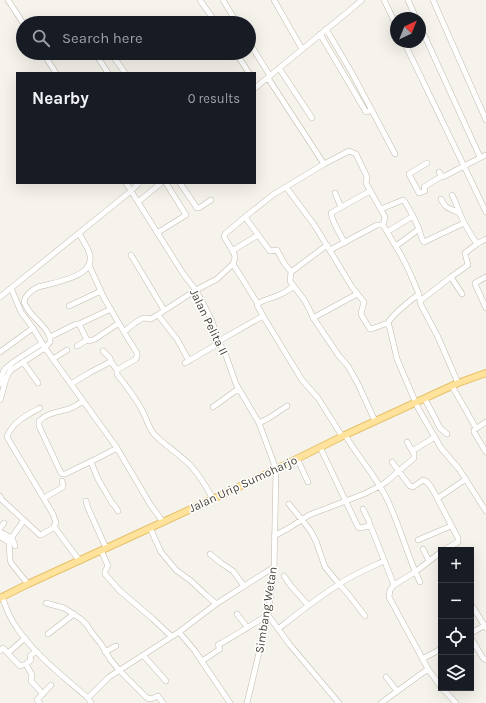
<!DOCTYPE html>
<html lang="en">
<head>
<meta charset="utf-8">
<style>
	:root { --surface:#171b24; --page:#242831; --text:#f1f3f6; --muted:#9ea1a6; --line:#363941 }
	body { margin:0; font-family:Karla,sans-serif; background:var(--page); color:var(--text) }
	.controls { position:absolute; right:12px; bottom:12px; display:grid; overflow:hidden; border-radius:0px; box-shadow:0 4px 16px #0002 }
	.controls button { width:36px; height:36px; display:grid; place-items:center; padding:0; border:0; border-bottom:1px solid var(--line); background:var(--surface); color:var(--text); font:20px sans-serif }
	.compass { position:absolute; left:390px; top:12px; width:36px; height:36px; border-radius:50%; background:var(--surface); box-shadow:0 4px 16px #0002; rotate:43deg }
	.list { margin:0; padding:0; list-style:none }
	h2 { display:flex; justify-content:space-between; align-items:center; height:52px; margin:0; padding:0 16px; font-size:17px }
	h2 small { font-size:13px; font-weight:400; color:var(--muted) }
	.icon { flex:none; width:22px; height:22px; fill:none; stroke:currentColor; stroke-width:2; stroke-linecap:round; stroke-linejoin:round }
	.map { position:relative; flex:none; width:486px; height:703px; overflow:hidden }
	.search { position:absolute; background:var(--surface); box-shadow:0 4px 16px #0002; left:16px; top:16px; width:240px; height:44px; display:flex; align-items:center; gap:10px; box-sizing:border-box; padding:0 14px; border-radius:22px; color:var(--muted); font-size:15px }
	.panel { position:absolute; background:var(--surface); box-shadow:0 4px 16px #0002; left:16px; top:72px; width:240px; height:112px; border-radius:0px }
	.map>svg:first-child { display:block }
	.lines { fill:none; stroke-linecap:round; stroke-linejoin:round }
	.minor-casing { stroke:#c2bbae; stroke-width:6 }
	.major-casing { stroke:#e6c16a; stroke-width:8 }
	.minor { stroke:#fff; stroke-width:5 }
	.major { stroke:#ffe39c; stroke-width:6 }
	.labels { text-anchor:middle; stroke-width:3; stroke-linejoin:round; paint-order:stroke }
	.street-label { font-size:12px; fill:#4b4439; stroke:#fff }
</style>
</head>
<body>
<div class="map">
<svg width="486" height="703" viewBox="0 0 486 703">
	<rect width="100%" height="100%" fill="#f6f3ec"/>
	<g class="lines">
		<defs>
			<path id="minor" d="M8,0L23,23
				M200,0L216,23
				M223,0L237,23
				M274,0L302,49
				M384,0L396,25
				M408,0L416,18
				M433,0L486,120
				M420,26L480,157
				M326,29L352,73L395,154
				M320,34L366,112H367L372,110
				M249,42L270,76
				M404,42L464,166L443,177L441,175L439,172
				M43,53L56,73
				M99,53L97,56L108,73
				M111,53L125,73
				M236,53L249,73
				M279,68L312,118
				M268,78L324,164L349,151L354,153L356,154L367,177L366,183L385,217L383,225L401,255L410,273L418,292L421,305L438,337L458,383
				M255,88L344,15L362,0
				M486,155L464,166L486,212
				M427,163L409,174L419,193L425,191L424,187L442,176
				M126,183L184,275L195,289L204,305L212,321L219,343L225,353L236,384L259,423L276,469L274,571L268,615L247,703
				M180,183L197,208H199L211,200
				M286,187L324,164
				M335,193L341,207
				M452,195C456,202 458,209 461,216C465,226 471,235 477,244
				M441,199C445,209 450,208 459,213
				M138,202L161,183
				M381,209L403,200L405,202L413,216
				M245,217L270,251L277,250L284,263L291,272
				M387,232L413,216L419,229L422,239L424,242L464,223
				M157,233L186,215L166,183
				M345,243C340,234 333,224 331,213L370,191
				M327,245L291,272L290,281L305,301L314,319L339,356L348,366L358,384L375,421
				M396,246L419,229
				M330,250L377,225H383
				M232,251L258,235
				M131,255L164,310
				M233,264L258,304
				M89,265L104,298L124,332
				M451,277L462,294
				M486,277L475,283V284L486,308
				M11,288L21,312L33,328L45,348L117,448L150,504L163,522
				M0,297L131,191L139,183
				M420,301L451,277L468,265L465,253L477,244L486,239
				M69,306L101,291
				M158,315L177,339L189,361
				M263,316L257,305C262,299 271,299 279,295C284,293 289,290 293,286
				M313,318L357,294
				M388,323C393,314 411,300 419,294
				M79,324L111,309
				M50,337L76,324H79L87,340L89,341L95,339L119,323
				M219,341L263,316L302,380L318,398L342,436
				M77,346L87,340
				M103,351L110,358L111,362
				M0,352L33,328
				M53,359L67,350
				M23,362L38,383
				M185,363L219,343
				M0,384C1,379 2,373 5,369C13,360 32,351 42,343
				M71,384L89,373L110,362L112,363L117,370
				M452,386L476,428
				M425,399L440,428L447,434
				M0,400C4,390 4,378 11,370L45,348L50,342C52,332 35,319 29,311C27,308 25,305 24,302C25,295 32,290 38,287C53,283 94,277 90,256C89,248 82,240 79,233
				M83,401C79,404 74,407 69,409C58,412 47,413 39,421V426L61,473L63,474H65L96,459L117,448
				M213,407L238,389
				M40,408C27,415 12,422 7,437L53,514L56,523L54,526V528
				M486,422L474,430V432L486,452
				M259,423L269,418L287,406
				M345,435C358,457 376,476 387,499C400,526 407,555 420,582
				M320,447L358,527L360,528L369,526L371,527L394,585
				M412,451L435,437
				M297,458L308,482
				M91,462L98,479L112,503L115,506L118,511
				M392,462L410,486L413,487L423,480C431,482 433,493 438,498L466,479
				M0,496L2,500L40,535H41L53,528H55L79,560
				M44,498L63,487V485L62,481
				M437,498L458,538V542L444,550
				M213,499C206,486 199,474 189,464C178,453 164,445 154,434C148,427 147,419 143,412C136,398 126,386 117,374V370L136,359L137,356V353L124,332C128,328 139,319 144,318C146,318 149,319 151,319L196,290L217,279L233,264L235,258L234,253L224,237L225,234L245,217L274,194L286,187L315,226L352,287L364,302L361,313L362,316L370,329L374,328L388,323L390,329L397,359L418,408L441,448L459,469L486,511
				M86,501L88,508L106,548
				M289,504L310,530L316,541L325,567L339,584L348,594L365,616
				M363,509L369,521L370,527
				M0,528L4,523
				M150,528L161,552L176,570L191,581L206,595L213,601L216,604
				M0,532L12,538L15,546
				M274,536L289,528L309,515L364,494L380,486L386,482L414,458V454L407,442
				M0,537L9,542L10,559L11,563L28,584
				M12,537L24,520
				M418,540L451,526
				M423,549L429,561
				M101,550L108,566L105,571V574L120,591L153,619L171,636
				M441,552L415,572L394,585L390,590L389,597L428,669L441,687
				M210,554L221,563L233,571L244,586
				M284,576L291,586L308,605
				M2,597C6,608 10,619 17,628C36,656 63,676 88,698L91,703
				M46,603L64,608L81,619L87,625L92,633L101,644L110,659L119,670L147,698L151,699L158,696L163,703
				M471,604L486,628
				M237,614L247,627
				M278,629C297,614 317,598 338,585C352,575 369,568 384,561
				M179,632L195,651L207,669L230,703
				M471,633L486,625
				M48,634L74,614
				M471,638L483,658L486,660
				M0,651L3,648L20,666L26,664L31,660L30,656L36,651
				M105,652L116,646
				M8,653L25,638
				M143,655L166,681
				M422,659L441,649
				M202,661L220,649L218,645C235,636 251,625 268,615L290,645L339,703
				M26,664L32,675L31,681L43,694
				M386,677L397,691
				M442,688L456,703
				M88,698L109,677L179,632L216,604L274,567
				M40,703L37,700L51,685
				M381,703L428,669"/>
			<path id="major" d="M0,598L28,584L150,528L262,476L345,435L458,383L486,373"/>
		</defs>
		<use href="#minor" class="minor-casing"/>
		<use href="#major" class="major-casing"/>
		<use href="#minor" class="minor"/>
		<use href="#major" class="major"/>
	</g>
	<g class="labels">
		<g class="street-label">
			<text transform="translate(209 322) rotate(64)" y="4">Jalan Pelita II</text>
			<text transform="translate(243 484) rotate(-25)" y="4">Jalan Urip Sumoharjo</text>
			<text transform="translate(266 610) rotate(-81)" y="4">Simbang Wetan</text>
		</g>
	</g>
</svg>
<div class="controls">
<button>+</button>
<button>−</button>
<button><svg class="icon" aria-label="locate" viewBox="0 0 24 24"><circle cx="12" cy="12" r="6"/><path d="M12 2v4M12 18v4M2 12h4M18 12h4"/></svg></button>
<button><svg class="icon" aria-label="layers" viewBox="0 0 24 24"><path d="M12 4l9 5-9 5-9-5zM3 14l9 5 9-5"/></svg></button>
</div>
<svg class="compass" viewBox="-18 -18 36 36"><path d="M0-13l5 13h-10z" fill="#e53935"/><path d="M0 13l5-13h-10z" fill="#9ea1a6"/></svg>
<div class="search"><svg class="icon" aria-label="search" viewBox="0 0 24 24"><circle cx="10" cy="10" r="6"/><path d="M15 15l6 6"/></svg>Search here</div>
<section class="panel">
<h2>Nearby<small>0 results</small></h2>
<ul class="list">
</ul>
</section>
</div>
</body>
</html>
